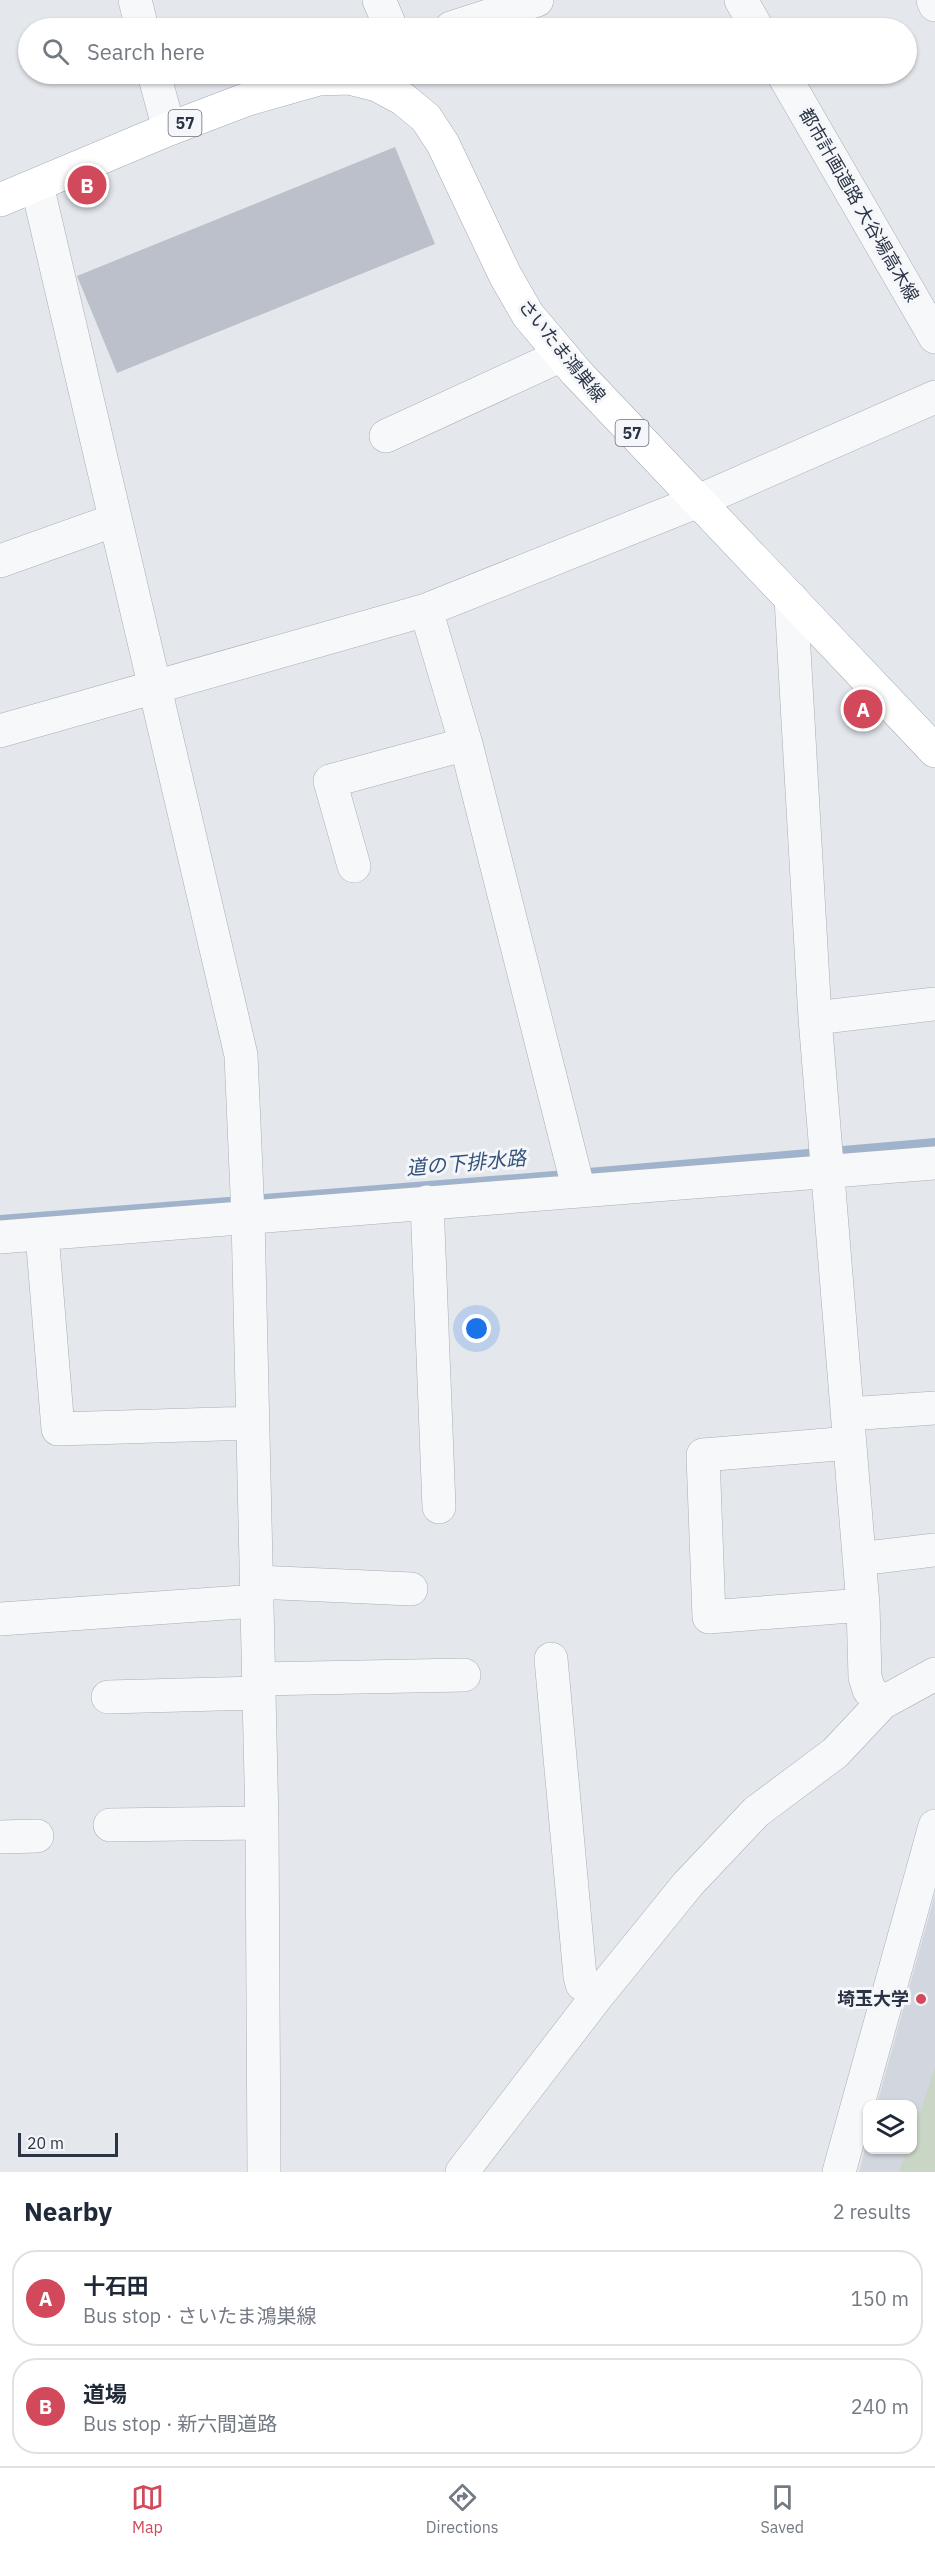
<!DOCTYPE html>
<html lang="en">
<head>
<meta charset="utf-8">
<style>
	:root { --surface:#fff; --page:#f2f2f3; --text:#1f2937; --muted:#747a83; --line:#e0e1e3; --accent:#d1495b }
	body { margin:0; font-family:"IBM Plex Sans","Noto Sans JP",sans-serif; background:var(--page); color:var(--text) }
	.controls { position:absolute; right:18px; bottom:18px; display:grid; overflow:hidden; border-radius:12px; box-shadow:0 2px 4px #0004 }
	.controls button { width:54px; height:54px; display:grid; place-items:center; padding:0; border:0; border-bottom:2px solid var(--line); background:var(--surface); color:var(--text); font:30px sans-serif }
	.scale { position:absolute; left:18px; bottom:15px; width:100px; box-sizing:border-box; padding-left:6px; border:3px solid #2b3445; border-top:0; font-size:16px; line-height:21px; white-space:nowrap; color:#2b3445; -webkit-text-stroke:4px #f4f6f9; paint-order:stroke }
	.you { position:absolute; left:477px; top:1329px; width:21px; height:21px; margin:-15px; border:4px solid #fff; border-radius:50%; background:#1a73e8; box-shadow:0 0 0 9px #1a73e833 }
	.badge { display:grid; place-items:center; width:39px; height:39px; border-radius:50%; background:var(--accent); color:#fff; font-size:20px; font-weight:700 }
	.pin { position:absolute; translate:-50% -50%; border:3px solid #fff; box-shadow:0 2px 6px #0006 }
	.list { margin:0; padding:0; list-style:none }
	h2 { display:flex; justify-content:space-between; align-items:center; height:78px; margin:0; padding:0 24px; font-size:26px }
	h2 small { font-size:20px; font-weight:400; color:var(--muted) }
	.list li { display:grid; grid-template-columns:39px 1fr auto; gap:18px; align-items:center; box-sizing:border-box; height:96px; margin:0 12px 12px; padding:0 12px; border:2px solid var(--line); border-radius:24px }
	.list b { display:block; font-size:22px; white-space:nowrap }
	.list p { margin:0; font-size:20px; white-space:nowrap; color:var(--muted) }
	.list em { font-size:20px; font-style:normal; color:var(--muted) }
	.icon { flex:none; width:33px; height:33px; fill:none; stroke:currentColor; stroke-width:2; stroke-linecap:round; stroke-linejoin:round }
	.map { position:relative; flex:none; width:935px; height:2172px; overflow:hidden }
	.search { position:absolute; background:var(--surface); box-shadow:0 2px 4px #0004; left:18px; right:18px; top:18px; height:66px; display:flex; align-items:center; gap:15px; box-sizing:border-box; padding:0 21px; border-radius:33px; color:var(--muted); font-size:22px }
	.sheet { height:294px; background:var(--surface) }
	nav { display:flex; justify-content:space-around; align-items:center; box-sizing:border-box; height:84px; border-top:2px solid var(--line); background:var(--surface); font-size:16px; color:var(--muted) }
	nav a { display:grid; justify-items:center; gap:3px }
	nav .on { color:var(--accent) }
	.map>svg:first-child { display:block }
	.built { fill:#d2d6de }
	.green { fill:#c9d6c5 }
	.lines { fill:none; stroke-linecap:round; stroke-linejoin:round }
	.stream { stroke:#9fb4cc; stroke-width:10 }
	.building { fill:#bbc0ca }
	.minor-casing { stroke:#a9aeb7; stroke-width:34 }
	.major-casing { stroke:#a3abb8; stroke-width:34 }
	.minor { stroke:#f7f8fa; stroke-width:33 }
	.major { stroke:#fff; stroke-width:33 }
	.poi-dot { fill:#d1495b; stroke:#f4f6f9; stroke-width:2 }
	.labels { text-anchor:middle; stroke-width:6; stroke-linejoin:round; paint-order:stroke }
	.shield { fill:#f4f6f9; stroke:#676e7b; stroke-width:1.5 }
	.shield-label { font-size:16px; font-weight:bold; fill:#2b3445 }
	.street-label { font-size:18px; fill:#2b3445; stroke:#f4f6f9 }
	.poi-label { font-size:18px; font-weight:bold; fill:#2b3445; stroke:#f4f6f9; text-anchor:end }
	.water-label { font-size:20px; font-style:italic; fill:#34527a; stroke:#f4f6f9 }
</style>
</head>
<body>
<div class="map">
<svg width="935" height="2172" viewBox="0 0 935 2172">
	<rect width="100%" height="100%" fill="#e4e7ec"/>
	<path class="built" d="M935,1894V2172H859L867,2141L868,2150H912V2104H877Z"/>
	<path class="green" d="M935,2068V2172H899L907,2150H912L913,2133Z"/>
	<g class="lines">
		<path class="stream" d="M0,1220L554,1176L935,1143"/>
	</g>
	<path class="building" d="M395,147L435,244L117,373L77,276Z"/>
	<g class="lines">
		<defs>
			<path id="minor" d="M135,0L142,28
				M379,0L391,28
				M741,0L757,28
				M933,0L935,5
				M451,28L537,0
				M154,74L169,129
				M783,74L935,337
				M37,185L241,1055L248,1217L262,1823L264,2172
				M386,436L562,355
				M0,561L115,520
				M791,598L815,1018L863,1605L865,1677L869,1690L882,1703
				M426,610L466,744L579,1191
				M0,731L426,610L696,502L935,397
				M354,866L330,781L466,744
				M815,1018L935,1004
				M427,1202L439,1507
				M42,1234L58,1429L253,1423
				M0,1237L935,1163
				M848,1414L935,1408
				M850,1443L703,1455L709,1617L863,1605
				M859,1559L935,1550
				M257,1582L411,1589
				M0,1619L257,1601
				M551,1659L580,1976L582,1984L598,1995
				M259,1679L464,1675
				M108,1697L259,1693
				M110,1825L262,1823
				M0,1837L37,1836
				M462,2172L598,1995L688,1884L756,1812L835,1753L882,1703L935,1674
				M839,2172L935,1826"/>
			<path id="major" d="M0,200L169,129L245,100L319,79L349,78L377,85L403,99L426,118L443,144L505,275L528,315L576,372L935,751"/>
		</defs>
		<use href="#minor" class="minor-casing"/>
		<use href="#major" class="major-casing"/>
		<use href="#minor" class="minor"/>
		<use href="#major" class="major"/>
	</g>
	<circle class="poi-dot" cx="921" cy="1999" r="6"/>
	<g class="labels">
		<g class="shield">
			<rect x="168.5" y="110" width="33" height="26" rx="4.5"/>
			<rect x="615.5" y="420" width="33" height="26" rx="4.5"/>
		</g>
		<g class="shield-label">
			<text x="185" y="129">57</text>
			<text x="632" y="439">57</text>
		</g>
		<g class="street-label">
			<text transform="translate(859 205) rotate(60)" y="6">都市計画道路 大谷場高木線</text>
			<text transform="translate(562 351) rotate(51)" y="6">さいたま鴻巣線</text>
		</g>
		<g class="poi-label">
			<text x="909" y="2005">埼玉大学</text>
		</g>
		<g class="water-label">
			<text transform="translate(466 1163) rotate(-5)" y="7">道の下排水路</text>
		</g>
	</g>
</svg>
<div class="controls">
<button><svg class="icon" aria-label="layers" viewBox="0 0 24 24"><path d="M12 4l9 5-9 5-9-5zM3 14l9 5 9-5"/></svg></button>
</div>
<div class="scale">20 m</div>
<div class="you"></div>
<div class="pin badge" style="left:863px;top:709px">A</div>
<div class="pin badge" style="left:87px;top:185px">B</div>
<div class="search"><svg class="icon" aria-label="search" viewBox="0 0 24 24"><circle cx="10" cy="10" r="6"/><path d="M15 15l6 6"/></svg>Search here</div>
</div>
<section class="sheet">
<h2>Nearby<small>2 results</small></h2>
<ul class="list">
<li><span class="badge">A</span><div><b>十石田</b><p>Bus stop · さいたま鴻巣線</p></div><em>150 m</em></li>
<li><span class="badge">B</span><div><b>道場</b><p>Bus stop · 新六間道路</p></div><em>240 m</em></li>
</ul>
</section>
<nav>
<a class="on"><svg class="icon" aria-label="map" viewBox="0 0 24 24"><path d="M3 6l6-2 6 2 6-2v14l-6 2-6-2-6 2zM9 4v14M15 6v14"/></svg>Map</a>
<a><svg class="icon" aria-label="directions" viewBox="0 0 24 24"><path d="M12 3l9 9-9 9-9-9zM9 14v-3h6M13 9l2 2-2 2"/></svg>Directions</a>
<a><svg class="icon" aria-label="saved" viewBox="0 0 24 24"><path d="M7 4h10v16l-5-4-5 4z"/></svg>Saved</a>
</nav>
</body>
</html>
